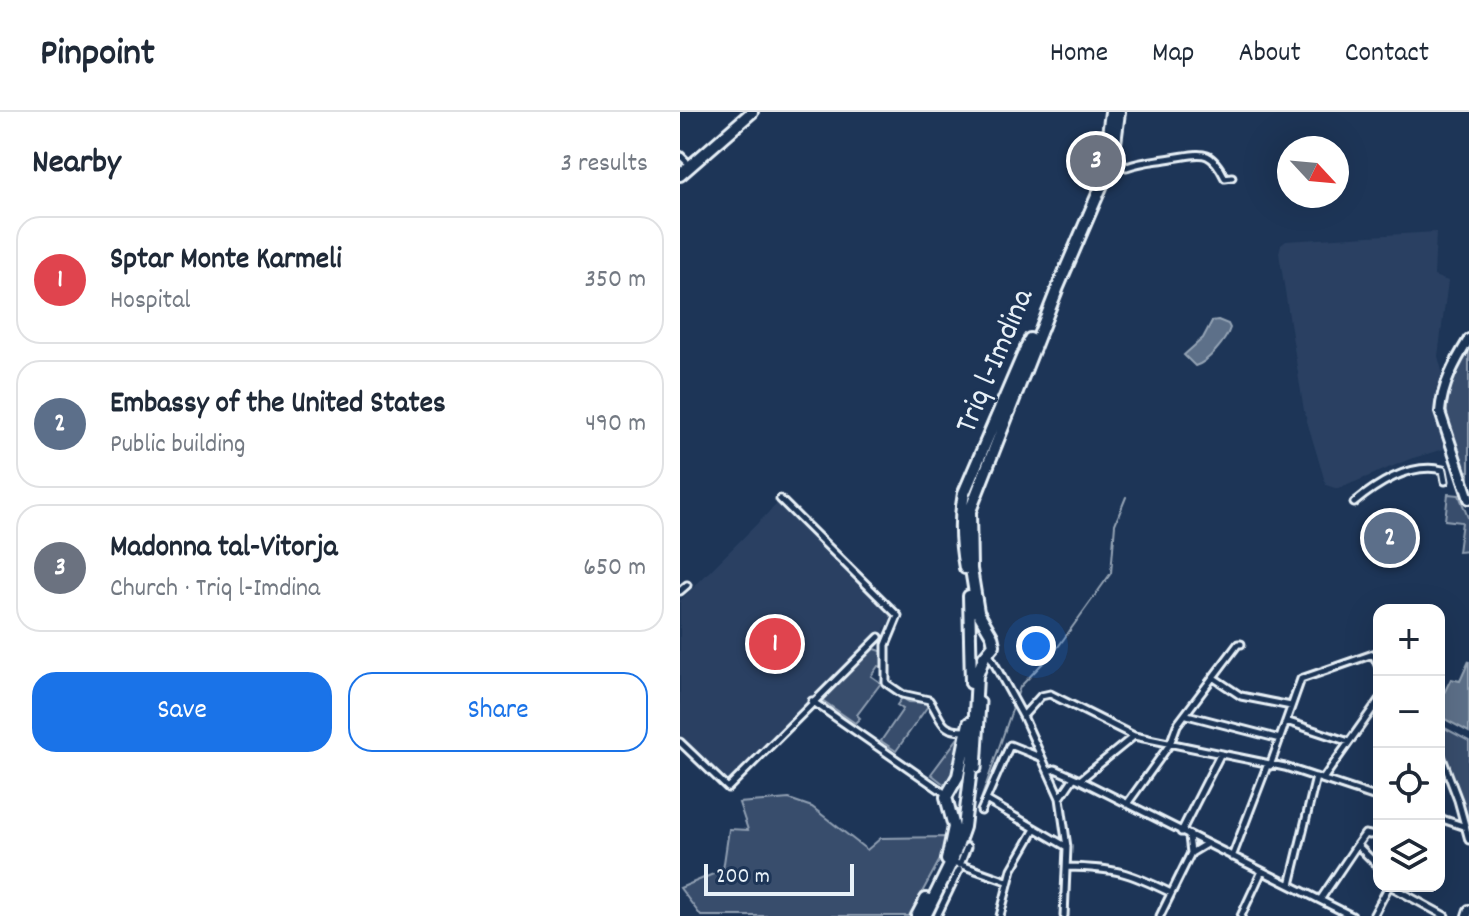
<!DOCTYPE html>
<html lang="en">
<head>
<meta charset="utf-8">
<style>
	:root { --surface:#fff; --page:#f6f6f7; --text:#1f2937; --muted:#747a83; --line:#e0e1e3; --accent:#1a73e8 }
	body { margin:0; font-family:Dekko,sans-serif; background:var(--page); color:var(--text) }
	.controls { position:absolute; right:24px; bottom:24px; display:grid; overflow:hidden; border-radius:16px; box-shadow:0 8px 32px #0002 }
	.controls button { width:72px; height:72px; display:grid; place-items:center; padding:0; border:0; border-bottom:2px solid var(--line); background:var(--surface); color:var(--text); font:40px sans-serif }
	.compass { position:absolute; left:597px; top:24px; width:72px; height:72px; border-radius:50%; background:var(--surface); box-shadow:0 8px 32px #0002; rotate:116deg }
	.scale { position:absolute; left:24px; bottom:20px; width:150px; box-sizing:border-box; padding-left:8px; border:4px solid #e8f1f8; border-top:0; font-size:22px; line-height:28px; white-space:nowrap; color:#e8f1f8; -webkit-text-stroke:6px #1d3557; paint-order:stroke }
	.you { position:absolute; left:356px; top:534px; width:28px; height:28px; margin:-20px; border:6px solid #fff; border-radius:50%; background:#1a73e8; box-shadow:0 0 0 12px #1a73e833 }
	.badge { display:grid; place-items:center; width:52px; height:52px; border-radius:50%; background:var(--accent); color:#fff; font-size:26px; font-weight:700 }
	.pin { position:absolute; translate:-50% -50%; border:4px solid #fff; box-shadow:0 2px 8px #0006 }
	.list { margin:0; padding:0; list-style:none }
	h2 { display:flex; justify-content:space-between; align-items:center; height:104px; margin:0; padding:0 32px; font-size:34px }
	h2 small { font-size:26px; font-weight:400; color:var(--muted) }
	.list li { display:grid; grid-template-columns:52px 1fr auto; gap:24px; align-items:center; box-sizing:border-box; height:128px; margin:0 16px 16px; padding:0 16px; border:2px solid var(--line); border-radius:24px }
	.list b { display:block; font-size:30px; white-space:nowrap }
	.list p { margin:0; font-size:26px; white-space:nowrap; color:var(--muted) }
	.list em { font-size:26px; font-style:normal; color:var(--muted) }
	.actions { display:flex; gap:16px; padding:24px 32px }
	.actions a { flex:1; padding:18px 0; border:2px solid var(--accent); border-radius:24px; text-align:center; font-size:28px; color:var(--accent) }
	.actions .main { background:var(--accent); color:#fff }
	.icon { flex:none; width:44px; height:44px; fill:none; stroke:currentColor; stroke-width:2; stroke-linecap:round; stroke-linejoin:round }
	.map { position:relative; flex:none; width:789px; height:804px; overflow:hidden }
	header { display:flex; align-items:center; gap:48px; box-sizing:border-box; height:112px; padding:0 40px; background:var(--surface); border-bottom:2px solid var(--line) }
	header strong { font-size:38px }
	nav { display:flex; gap:44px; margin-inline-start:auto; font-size:28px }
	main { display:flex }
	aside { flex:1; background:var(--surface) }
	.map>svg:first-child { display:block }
	.built { fill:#2a4162 }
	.green { fill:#374d6c; stroke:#909fb2; stroke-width:2 }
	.water { fill:#5d7089; stroke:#95a4b5; stroke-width:2 }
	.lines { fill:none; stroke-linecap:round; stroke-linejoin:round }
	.stream { stroke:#95a4b5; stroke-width:2 }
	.street-casing { stroke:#e8f1f8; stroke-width:11 }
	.secondary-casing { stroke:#e8f1f8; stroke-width:14 }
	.highway-casing { stroke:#e8f1f8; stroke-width:16 }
	.street { stroke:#1d3557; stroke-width:5 }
	.secondary { stroke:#1d3557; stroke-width:8 }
	.highway { stroke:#1d3557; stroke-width:10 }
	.labels { text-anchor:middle; stroke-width:6; stroke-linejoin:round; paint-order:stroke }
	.street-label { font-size:32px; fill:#e8f1f8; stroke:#1d3557 }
</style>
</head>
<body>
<header>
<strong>Pinpoint</strong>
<nav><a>Home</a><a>Map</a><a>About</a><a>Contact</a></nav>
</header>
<main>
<aside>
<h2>Nearby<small>3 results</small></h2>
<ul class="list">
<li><span class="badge" style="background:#e0444e">1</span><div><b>Sptar Monte Karmeli</b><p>Hospital</p></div><em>350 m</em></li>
<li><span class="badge" style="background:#5c6f8a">2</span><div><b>Embassy of the United States</b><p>Public building</p></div><em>490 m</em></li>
<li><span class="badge" style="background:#6b7280">3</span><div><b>Madonna tal-Vitorja</b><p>Church · Triq l-Imdina</p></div><em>650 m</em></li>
</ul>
<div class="actions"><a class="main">Save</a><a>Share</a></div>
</aside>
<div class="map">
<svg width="789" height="804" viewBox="0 0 789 804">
	<rect width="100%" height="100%" fill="#1d3557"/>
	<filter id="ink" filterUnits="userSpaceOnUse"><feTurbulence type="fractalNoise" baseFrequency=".0125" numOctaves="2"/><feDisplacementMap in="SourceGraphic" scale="16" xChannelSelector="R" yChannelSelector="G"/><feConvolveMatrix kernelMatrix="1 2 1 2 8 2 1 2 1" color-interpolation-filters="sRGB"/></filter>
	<g filter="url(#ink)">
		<path class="built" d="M756,120L754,164L768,169L758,244L763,263L757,300L767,336L730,347L658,377L646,373L624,299L599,141L601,133L606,129Z
			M100,389L216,504L204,517L206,528L202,533L196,535L191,531L49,674L0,626V489Z"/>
		<path class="green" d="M789,236V367C761,315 758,287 789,236Z
			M768,382L779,383L789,408V439L778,440L782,410L765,408Z
			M192,536L204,540V555L198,554L191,564L201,571L177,603L180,606L175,611L142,588Z
			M222,586L229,590L250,591L216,639L201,629L223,597L217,593Z
			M759,613L789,629V708L759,627Z
			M281,622C284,637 277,661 265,673L251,662Z
			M109,687L132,695L187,738L201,726L268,725L263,742L229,804H21L0,776L43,758L49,717L68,718L59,691Z"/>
		<path class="water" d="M538,208L548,212L550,216C546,229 527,251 515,254L504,243L523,226L532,209Z
			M789,549V620L759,604V591L771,567L780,569Z"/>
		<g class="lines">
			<path class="stream" d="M299,693L340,575L378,535L431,461L435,412L446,385"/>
			<defs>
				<path id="street" d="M0,43L6,49
					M434,47L447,55C462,49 476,49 492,46C521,42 530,35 545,66L552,65
					M100,387L218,504L206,533V571L222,582L249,588C263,608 259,620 287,619
					M674,391C697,372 731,350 763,358L765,369
					M0,479L7,473
					M309,542L343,604L380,686L387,735L384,804
					M693,542L699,555
					M534,566L561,584L611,594
					M297,586L302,590L298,657
					M132,589L266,682
					M507,603L600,627
					M343,604L361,584L370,582L454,624L605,655L699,686
					M606,609L669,630
					M0,630L48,676L199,525
					M759,638L778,688L789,728
					M590,654L621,567L699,540
					M368,659L375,657L400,668L672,804
					M643,667L699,588
					M400,668L454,624
					M380,686L393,667
					M306,688L387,735
					M447,692L490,632L497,613L558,532H561
					M301,699L330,633L360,645
					M759,706L783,714
					M501,720L540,643
					M677,733L685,722L690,723
					M511,741L526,732
					M552,745L587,654
					M273,750L327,769
					M280,753L287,735
					M387,755C436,756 448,760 491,781
					M610,773L636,665
					M710,774L765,804
					M640,788L677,733L699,755
					M257,804L279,758
					M320,804L332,757L355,717
					M480,804L511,741L509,724
					M561,804L582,759
					M693,804L709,774"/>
				<path id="secondary" d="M789,227C775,250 762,273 760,300L789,387
					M787,804L789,798"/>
				<path id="highway" d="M420,60L425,46L431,0
					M0,63L72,0
					M285,456C280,430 279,407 284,381L350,227
					M289,484L291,571
					M267,748L274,715L266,685L278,664L289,611
					M237,804L246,787
					M245,804L272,749L284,715L293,640L297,564L304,545L314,533L312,524L298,500L291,457L290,399L378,175L433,47L439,0"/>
			</defs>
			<use href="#street" class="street-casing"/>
			<use href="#secondary" class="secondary-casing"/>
			<use href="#highway" class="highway-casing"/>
			<use href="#street" class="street"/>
			<use href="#secondary" class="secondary"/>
			<use href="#highway" class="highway"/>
		</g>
	</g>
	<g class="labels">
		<g class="street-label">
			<text transform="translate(312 248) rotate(-67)" y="11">Triq l-Imdina</text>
		</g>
	</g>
</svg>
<div class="controls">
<button>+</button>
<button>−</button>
<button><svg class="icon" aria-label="locate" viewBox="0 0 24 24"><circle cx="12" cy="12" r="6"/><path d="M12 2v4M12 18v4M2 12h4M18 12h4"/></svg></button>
<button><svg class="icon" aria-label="layers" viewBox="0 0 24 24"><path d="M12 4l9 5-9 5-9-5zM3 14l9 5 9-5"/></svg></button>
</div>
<svg class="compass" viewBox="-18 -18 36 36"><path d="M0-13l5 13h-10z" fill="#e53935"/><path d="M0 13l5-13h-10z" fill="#747a83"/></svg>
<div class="scale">200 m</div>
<div class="you"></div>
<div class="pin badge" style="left:95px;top:532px;background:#e0444e">1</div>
<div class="pin badge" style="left:710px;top:426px;background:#5c6f8a">2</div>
<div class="pin badge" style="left:416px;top:49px;background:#6b7280">3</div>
</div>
</main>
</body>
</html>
